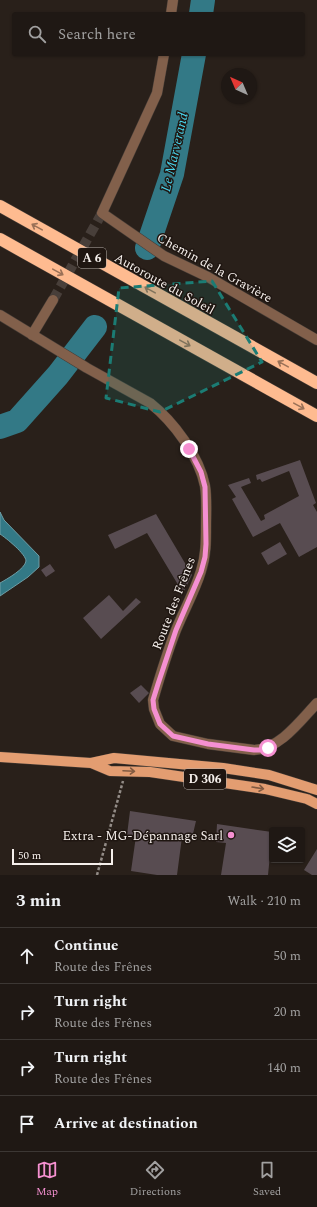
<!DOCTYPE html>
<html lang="en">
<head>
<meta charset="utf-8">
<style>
	:root { --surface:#1f1814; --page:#2c2522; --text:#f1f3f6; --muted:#a1a0a0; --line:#3c3734; --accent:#f590d1 }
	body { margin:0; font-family:Spectral,serif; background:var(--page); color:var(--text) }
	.controls { position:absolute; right:12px; bottom:12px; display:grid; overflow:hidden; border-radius:4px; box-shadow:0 1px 3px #0004 }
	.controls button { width:36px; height:36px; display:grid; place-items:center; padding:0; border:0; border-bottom:1px solid var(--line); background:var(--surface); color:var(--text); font:20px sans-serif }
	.compass { position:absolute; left:221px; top:68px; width:36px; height:36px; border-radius:50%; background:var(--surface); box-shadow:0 1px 3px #0004; rotate:316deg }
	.scale { position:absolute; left:12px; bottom:10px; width:101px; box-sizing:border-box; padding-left:4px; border:2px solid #f6f0ec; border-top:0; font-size:11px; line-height:14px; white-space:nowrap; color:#f6f0ec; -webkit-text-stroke:3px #1f1611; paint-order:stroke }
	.stop { position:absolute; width:12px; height:12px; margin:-9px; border:3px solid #f590d1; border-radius:50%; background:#fff }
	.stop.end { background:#f590d1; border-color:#fff; box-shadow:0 1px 4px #0008 }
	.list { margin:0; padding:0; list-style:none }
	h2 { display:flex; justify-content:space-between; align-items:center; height:52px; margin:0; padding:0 16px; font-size:17px }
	h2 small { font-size:13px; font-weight:400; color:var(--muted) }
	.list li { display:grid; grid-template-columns:26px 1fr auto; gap:12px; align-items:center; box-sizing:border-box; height:56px; padding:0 16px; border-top:1px solid var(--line) }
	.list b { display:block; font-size:15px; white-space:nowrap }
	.list p { margin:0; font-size:13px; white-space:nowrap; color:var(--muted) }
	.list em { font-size:13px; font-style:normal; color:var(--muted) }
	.icon { flex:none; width:22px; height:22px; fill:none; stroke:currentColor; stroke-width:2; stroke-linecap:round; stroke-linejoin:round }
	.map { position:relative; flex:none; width:317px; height:875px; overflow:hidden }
	.search { position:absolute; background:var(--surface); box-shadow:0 1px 3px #0004; left:12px; right:12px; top:12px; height:44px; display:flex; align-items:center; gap:10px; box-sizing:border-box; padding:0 14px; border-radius:4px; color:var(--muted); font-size:15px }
	.sheet { height:276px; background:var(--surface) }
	nav { display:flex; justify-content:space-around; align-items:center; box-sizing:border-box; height:56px; border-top:1px solid var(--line); background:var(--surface); font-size:11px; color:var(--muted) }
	nav a { display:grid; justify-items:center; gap:2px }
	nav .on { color:var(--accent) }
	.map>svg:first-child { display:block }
	.water { fill:#337986; stroke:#6e9da5 }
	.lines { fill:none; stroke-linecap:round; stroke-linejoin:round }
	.river { stroke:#337986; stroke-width:24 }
	.building { fill:#584c51 }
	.minor-tunnel { stroke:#483f3a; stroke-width:10; stroke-dasharray:10 5; stroke-linecap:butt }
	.minor-casing { stroke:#463d37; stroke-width:11 }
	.primary-casing { stroke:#463d37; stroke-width:11 }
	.motorway-casing { stroke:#463d37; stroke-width:13 }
	.path { stroke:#938c87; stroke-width:2.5; stroke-dasharray:3 2; stroke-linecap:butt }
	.minor { stroke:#82604b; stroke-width:10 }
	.primary { stroke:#e39d71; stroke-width:10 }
	.motorway { stroke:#febb90; stroke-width:12 }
	.oneway { stroke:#9a7157 }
	.oneway2 { stroke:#815a41 }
	.route { stroke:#f590d1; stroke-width:5 }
	.marked { fill:#1b7c74; fill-opacity:0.2; stroke:#1b7c74; stroke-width:3; stroke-dasharray:8 5; stroke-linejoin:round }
	.poi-dot { fill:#f590d1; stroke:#1f1611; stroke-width:1.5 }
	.labels { text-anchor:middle; stroke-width:3; stroke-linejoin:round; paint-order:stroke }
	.shield { fill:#1f1611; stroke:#b6afaa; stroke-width:1 }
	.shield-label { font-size:12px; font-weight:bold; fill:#f6f0ec }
	.street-label { font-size:13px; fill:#f6f0ec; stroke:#1f1611 }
	.poi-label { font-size:13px; fill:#f6f0ec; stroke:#1f1611; text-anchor:end }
	.water-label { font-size:14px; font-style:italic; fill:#49d3eb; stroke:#1f1611 }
</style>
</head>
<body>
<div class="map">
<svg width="317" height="875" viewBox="0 0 317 875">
	<rect width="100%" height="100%" fill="#29201a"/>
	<path class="water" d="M93,326C102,335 90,348 83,355L75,354C68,345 77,337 83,329Z
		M64,365L65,372L61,382L41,402L32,408L27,420L17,427L0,434V420C17,417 40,382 53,369L59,366Z
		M0,512L4,520L39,556V567L28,577L0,596V583C7,579 25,569 26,561C26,554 6,538 0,534Z"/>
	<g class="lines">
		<path class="river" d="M201,14L203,0
			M147,248L172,174L194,54
			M0,427L17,421L58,375L95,327"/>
	</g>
	<path class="building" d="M300,460L316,503L313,505L317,512V547L299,557L280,523L253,537L232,499L236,497L228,485L249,478L251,483L241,487L261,521L265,519L264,515L299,496L289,471L262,482L260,479L257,480L256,475Z
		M156,514L192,575L183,593L147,533L115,549L108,535Z
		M280,542L287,554L268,565L261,553Z
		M50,564L55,571L46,577L41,570Z
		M109,595L123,611L136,598L141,602L101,639L83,618Z
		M141,685L149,693L139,703L130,693Z
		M130,811L196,821L192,838L182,837L177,875H157L131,871L136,836L127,835Z
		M217,824L272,832V856L270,855L268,875H221L226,843L216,842Z
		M317,849V875H312L304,870Z"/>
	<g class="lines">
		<path class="minor-tunnel" d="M53,300L102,213"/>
		<defs>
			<path id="minor" d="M171,14L173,0
				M164,54L157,93L102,213L164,256L208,277L317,340
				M0,315L87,368L150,403C174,422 199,456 205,486C207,498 206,513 206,526C206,541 206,556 201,571C195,591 184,610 176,630C167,653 160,676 153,700L154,709L160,724L173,736L208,744L254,750C280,749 300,721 317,703
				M32,335L53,300"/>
			<path id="primary" d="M0,757L91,763L114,758L223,768L269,775L317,790
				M91,763L110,771L150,772L265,789L307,799L317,804"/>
			<path id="motorway" d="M0,206L317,383
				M0,239L317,416"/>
		</defs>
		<use href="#minor" class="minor-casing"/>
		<use href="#primary" class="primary-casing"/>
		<use href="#motorway" class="motorway-casing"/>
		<path class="path" d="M97,875L123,781"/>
		<use href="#minor" class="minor"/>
		<use href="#primary" class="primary"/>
		<use href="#motorway" class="motorway"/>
	</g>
	<defs><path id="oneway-shaft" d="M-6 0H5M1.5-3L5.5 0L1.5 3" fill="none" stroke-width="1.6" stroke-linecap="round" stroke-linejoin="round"/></defs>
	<g class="oneway">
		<use href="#oneway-shaft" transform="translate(37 227) rotate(-151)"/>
		<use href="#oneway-shaft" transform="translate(58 272) rotate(29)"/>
		<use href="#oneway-shaft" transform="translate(150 290) rotate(-151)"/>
		<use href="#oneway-shaft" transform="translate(185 343) rotate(29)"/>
		<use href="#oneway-shaft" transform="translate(283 364) rotate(-151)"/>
		<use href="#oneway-shaft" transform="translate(299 406) rotate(29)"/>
	</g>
	<g class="oneway2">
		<use href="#oneway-shaft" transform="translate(129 771) rotate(3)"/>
		<use href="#oneway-shaft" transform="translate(258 788) rotate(9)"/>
	</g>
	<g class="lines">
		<path class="route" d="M189,449L201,472L205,487L206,544L205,557L201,572L176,630L158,684L153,700L154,709L160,724L173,736L208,744L254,750H261L268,748"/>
	</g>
	<path class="marked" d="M212,281L262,362L160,412L106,398L119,288Z"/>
	<circle class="poi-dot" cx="231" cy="835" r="4"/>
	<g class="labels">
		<g class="shield">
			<rect x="78" y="248" width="28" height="20" rx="3"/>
			<rect x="184" y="769" width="42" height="20" rx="3"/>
		</g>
		<g class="shield-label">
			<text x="92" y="262">A 6</text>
			<text x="205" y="783">D 306</text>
		</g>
		<g class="street-label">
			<text transform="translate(215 267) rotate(29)" y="5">Chemin de la Gravière</text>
			<text transform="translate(165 283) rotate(29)" y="5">Autoroute du Soleil</text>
			<text transform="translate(173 603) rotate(-69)" y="5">Route des Frênes</text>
		</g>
		<g class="poi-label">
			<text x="223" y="840">Extra - MG-Dépannage Sarl</text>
		</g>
		<g class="water-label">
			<text transform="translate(174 152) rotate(-77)" y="5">Le Marverand</text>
		</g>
	</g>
</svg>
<div class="controls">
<button><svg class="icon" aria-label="layers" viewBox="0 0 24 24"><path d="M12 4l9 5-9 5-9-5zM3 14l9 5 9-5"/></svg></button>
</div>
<svg class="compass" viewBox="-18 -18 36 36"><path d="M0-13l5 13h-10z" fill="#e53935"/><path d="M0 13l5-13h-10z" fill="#a1a0a0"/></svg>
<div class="scale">50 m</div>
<div class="stop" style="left:268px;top:748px"></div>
<div class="stop end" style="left:189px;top:449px"></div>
<div class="search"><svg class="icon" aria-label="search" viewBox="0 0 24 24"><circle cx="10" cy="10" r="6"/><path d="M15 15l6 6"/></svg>Search here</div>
</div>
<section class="sheet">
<h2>3 min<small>Walk · 210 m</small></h2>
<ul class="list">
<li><svg class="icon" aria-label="ahead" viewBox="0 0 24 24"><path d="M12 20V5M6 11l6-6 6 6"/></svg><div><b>Continue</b><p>Route des Frênes</p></div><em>50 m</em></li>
<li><svg class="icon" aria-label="right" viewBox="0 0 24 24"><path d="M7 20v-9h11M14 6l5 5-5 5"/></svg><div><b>Turn right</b><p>Route des Frênes</p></div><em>20 m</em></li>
<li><svg class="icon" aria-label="right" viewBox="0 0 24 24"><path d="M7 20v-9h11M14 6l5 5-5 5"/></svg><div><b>Turn right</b><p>Route des Frênes</p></div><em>140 m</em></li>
<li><svg class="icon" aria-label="arrive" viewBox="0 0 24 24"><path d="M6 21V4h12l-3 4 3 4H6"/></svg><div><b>Arrive at destination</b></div></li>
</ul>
</section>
<nav>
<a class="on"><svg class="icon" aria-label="map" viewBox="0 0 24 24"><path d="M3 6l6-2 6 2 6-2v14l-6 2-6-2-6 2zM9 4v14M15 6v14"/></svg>Map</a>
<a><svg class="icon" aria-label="directions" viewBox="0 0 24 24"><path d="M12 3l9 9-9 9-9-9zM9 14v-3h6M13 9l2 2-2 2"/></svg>Directions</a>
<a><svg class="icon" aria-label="saved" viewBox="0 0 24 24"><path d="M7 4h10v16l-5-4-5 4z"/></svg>Saved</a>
</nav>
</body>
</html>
